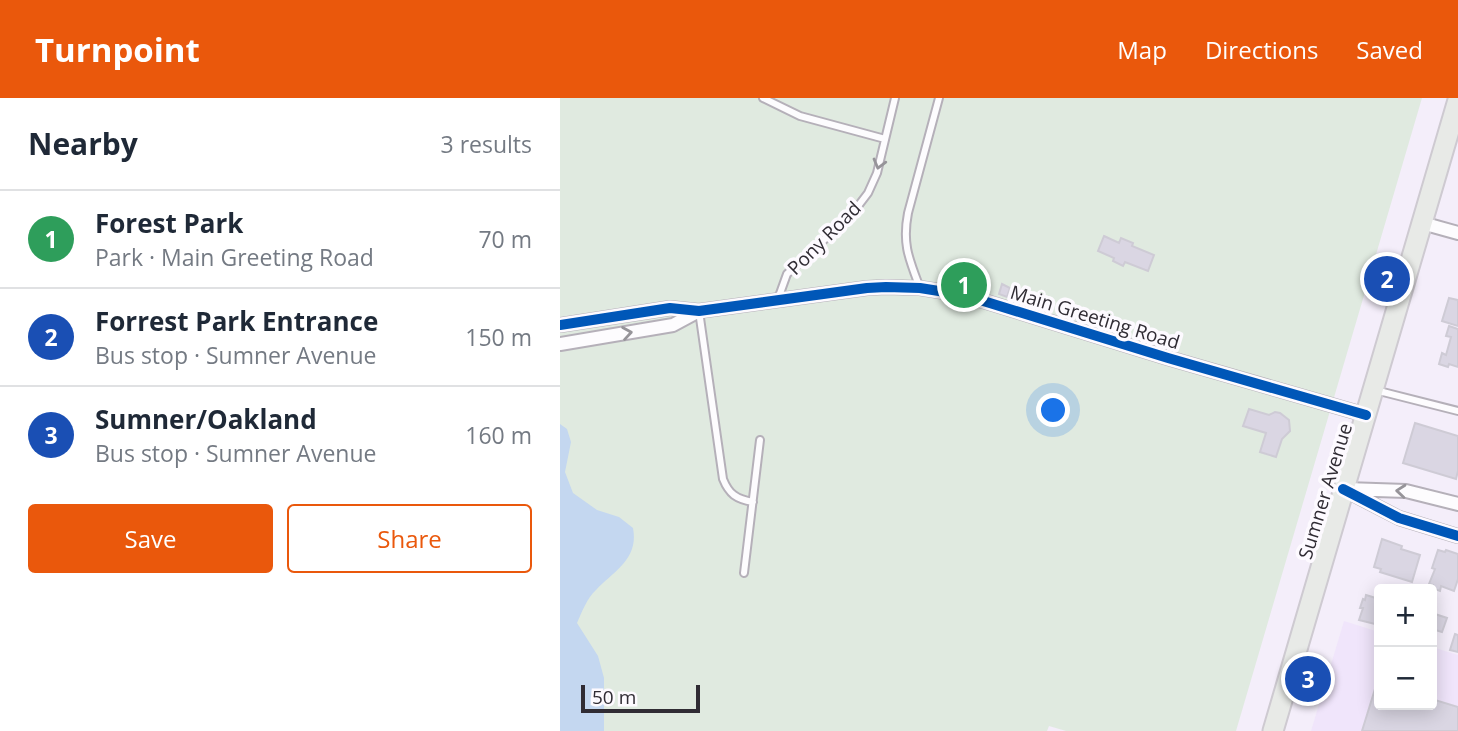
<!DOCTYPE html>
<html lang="en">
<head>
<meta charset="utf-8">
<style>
	:root { --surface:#fff; --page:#f6f6f7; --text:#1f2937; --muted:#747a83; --line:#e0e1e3; --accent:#ea580c }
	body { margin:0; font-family:"Open Sans",sans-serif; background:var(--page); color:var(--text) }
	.controls { position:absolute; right:21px; bottom:21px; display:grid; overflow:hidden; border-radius:7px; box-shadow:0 4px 18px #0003 }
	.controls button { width:63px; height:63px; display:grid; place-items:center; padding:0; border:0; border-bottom:2px solid var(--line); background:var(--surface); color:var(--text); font:35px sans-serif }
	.scale { position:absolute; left:21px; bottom:18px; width:119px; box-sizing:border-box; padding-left:7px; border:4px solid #302c34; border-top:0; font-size:19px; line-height:24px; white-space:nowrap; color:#302c34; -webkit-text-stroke:5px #fdfaff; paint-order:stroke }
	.you { position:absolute; left:494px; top:313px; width:24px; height:24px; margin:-18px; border:5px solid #fff; border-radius:50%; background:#1a73e8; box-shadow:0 0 0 10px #1a73e833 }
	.badge { display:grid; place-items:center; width:46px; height:46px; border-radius:50%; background:var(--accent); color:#fff; font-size:23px; font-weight:700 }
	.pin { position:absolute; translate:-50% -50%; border:4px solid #fff; box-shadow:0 2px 7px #0006 }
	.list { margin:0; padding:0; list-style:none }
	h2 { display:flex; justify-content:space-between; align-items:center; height:91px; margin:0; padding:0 28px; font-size:30px }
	h2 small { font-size:23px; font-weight:400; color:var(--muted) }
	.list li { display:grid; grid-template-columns:46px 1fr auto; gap:21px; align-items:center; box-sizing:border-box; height:98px; padding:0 28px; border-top:2px solid var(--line) }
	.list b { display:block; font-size:26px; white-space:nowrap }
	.list p { margin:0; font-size:23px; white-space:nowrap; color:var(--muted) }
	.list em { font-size:23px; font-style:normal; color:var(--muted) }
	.actions { display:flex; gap:14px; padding:21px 28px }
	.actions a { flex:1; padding:16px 0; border:2px solid var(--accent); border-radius:7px; text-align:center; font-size:24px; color:var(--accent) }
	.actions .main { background:var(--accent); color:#fff }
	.map { position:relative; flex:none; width:898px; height:633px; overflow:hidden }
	header { display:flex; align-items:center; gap:42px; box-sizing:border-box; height:98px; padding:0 35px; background:var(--accent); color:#fff }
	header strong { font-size:33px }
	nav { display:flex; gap:38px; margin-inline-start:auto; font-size:24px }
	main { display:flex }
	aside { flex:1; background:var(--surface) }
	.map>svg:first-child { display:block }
	.built { fill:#f0e5fb }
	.green { fill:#e0eae0 }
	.water { fill:#c4d7f0 }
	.building { fill:#dad6e3; stroke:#cecbd5; stroke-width:2 }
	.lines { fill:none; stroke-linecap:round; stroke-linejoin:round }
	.service-casing { stroke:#b5b0b9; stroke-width:10 }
	.minor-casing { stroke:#b5b0b9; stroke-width:16 }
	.primary-casing { stroke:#cecad1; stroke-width:23 }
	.service { stroke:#fdfcfe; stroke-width:6 }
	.minor { stroke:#fdfcfe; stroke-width:12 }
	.primary { stroke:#e8eae7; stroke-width:19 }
	.cycleway-casing { stroke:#fdfaff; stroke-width:15 }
	.cycleway { stroke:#0057b8; stroke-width:10 }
	.oneway { stroke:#969499 }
	.labels { text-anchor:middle; stroke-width:7; stroke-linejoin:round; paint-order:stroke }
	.street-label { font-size:19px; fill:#302c34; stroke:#fdfaff }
</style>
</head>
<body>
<header>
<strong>Turnpoint</strong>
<nav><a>Map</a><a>Directions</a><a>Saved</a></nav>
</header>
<main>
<aside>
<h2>Nearby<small>3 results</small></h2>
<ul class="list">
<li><span class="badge" style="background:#2e9e5b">1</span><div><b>Forest Park</b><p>Park · Main Greeting Road</p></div><em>70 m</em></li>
<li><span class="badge" style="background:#1a4fb4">2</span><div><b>Forrest Park Entrance</b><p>Bus stop · Sumner Avenue</p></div><em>150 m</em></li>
<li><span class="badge" style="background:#1a4fb4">3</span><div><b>Sumner/Oakland</b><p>Bus stop · Sumner Avenue</p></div><em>160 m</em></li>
</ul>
<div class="actions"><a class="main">Save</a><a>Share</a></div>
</aside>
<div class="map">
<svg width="898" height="633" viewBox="0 0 898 633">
	<rect width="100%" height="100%" fill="#f4eefa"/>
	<path class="built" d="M784,523L819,534V607H872V549L898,557V633H751Z"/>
	<path class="green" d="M0,0H862L676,633H506L489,628L487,633H0Z"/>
	<path class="water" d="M0,326L7,331L11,344L5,374L13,395L37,412L59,419L73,430C79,461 54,473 36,492C27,500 22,514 17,525L38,558L44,580V633H0Z"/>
	<path class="building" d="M544,138L559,145L561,140L573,145L572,148L594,157L588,173L565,164L563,168L553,163L554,160L538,153Z
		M442,186L450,190L447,199L439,196Z
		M889,200L898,202V228L882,223Z
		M889,228L898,231V269L889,266L888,269L879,266L882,255L886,257L891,239L886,238Z
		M689,311L709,317L715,314L720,315L729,322L730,333L722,341L716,359L700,354L706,335L683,328Z
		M855,325L898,338V373L896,381L843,365Z
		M822,441L842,448L841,451L860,457L852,484L820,474L821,471L814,469Z
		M878,452L885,454L886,452L898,456V481L894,493L881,488L880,493L872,490L873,487L869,486L875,471L872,470Z
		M806,497L819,501V527L799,522L803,510H800L803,501L805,502Z
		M872,515L887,520L882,534L872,531Z
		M895,536L898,537V554L890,552Z
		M819,578V607H872V601L898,609V633H802Z"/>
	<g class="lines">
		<defs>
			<path id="service" d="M203,0L240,18L325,41
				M360,190C349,161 342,146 348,115L379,0
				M218,201L227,176L292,116L308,95L317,75L335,0
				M139,213L163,381C169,396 176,401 193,404
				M815,292L898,313
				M184,475L200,342"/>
			<path id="minor" d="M862,125L898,135
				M0,227L110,210L139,213L307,190L326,189L360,190L404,197L608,260L806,317
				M0,246L113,227L139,213
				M783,391L839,420L898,438
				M786,391L846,393L898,406"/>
			<path id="primary" d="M713,633L898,2"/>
		</defs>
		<use href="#service" class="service-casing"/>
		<use href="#minor" class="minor-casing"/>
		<use href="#primary" class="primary-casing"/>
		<use href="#service" class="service"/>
		<use href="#minor" class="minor"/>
		<use href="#primary" class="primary"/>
		<defs>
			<path id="cycleway" d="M0,227L110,210L139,213L307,190L326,189L360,190L404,197L608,260L806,317
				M783,391L839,420L898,438"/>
		</defs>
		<use href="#cycleway" class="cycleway-casing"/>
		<use href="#cycleway" class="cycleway"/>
	</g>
	<defs><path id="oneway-chevron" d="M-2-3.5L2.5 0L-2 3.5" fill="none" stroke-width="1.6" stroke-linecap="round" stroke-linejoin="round" transform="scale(1.75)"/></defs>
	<g class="oneway">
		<use href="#oneway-chevron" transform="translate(319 66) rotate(105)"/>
		<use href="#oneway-chevron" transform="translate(67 235) rotate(-9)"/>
		<use href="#oneway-chevron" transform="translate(841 393) rotate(-175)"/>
	</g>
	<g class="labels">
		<g class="street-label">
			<text transform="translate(264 140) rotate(-45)" y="7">Pony Road</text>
			<text transform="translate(535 219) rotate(17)" y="7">Main Greeting Road</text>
			<text transform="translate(765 393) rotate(-73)" y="7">Sumner Avenue</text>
		</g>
	</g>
</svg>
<div class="controls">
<button>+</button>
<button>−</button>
</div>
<div class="scale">50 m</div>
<div class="you"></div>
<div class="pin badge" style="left:404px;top:187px;background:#2e9e5b">1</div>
<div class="pin badge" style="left:827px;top:181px;background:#1a4fb4">2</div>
<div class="pin badge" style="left:748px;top:581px;background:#1a4fb4">3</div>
</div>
</main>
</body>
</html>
